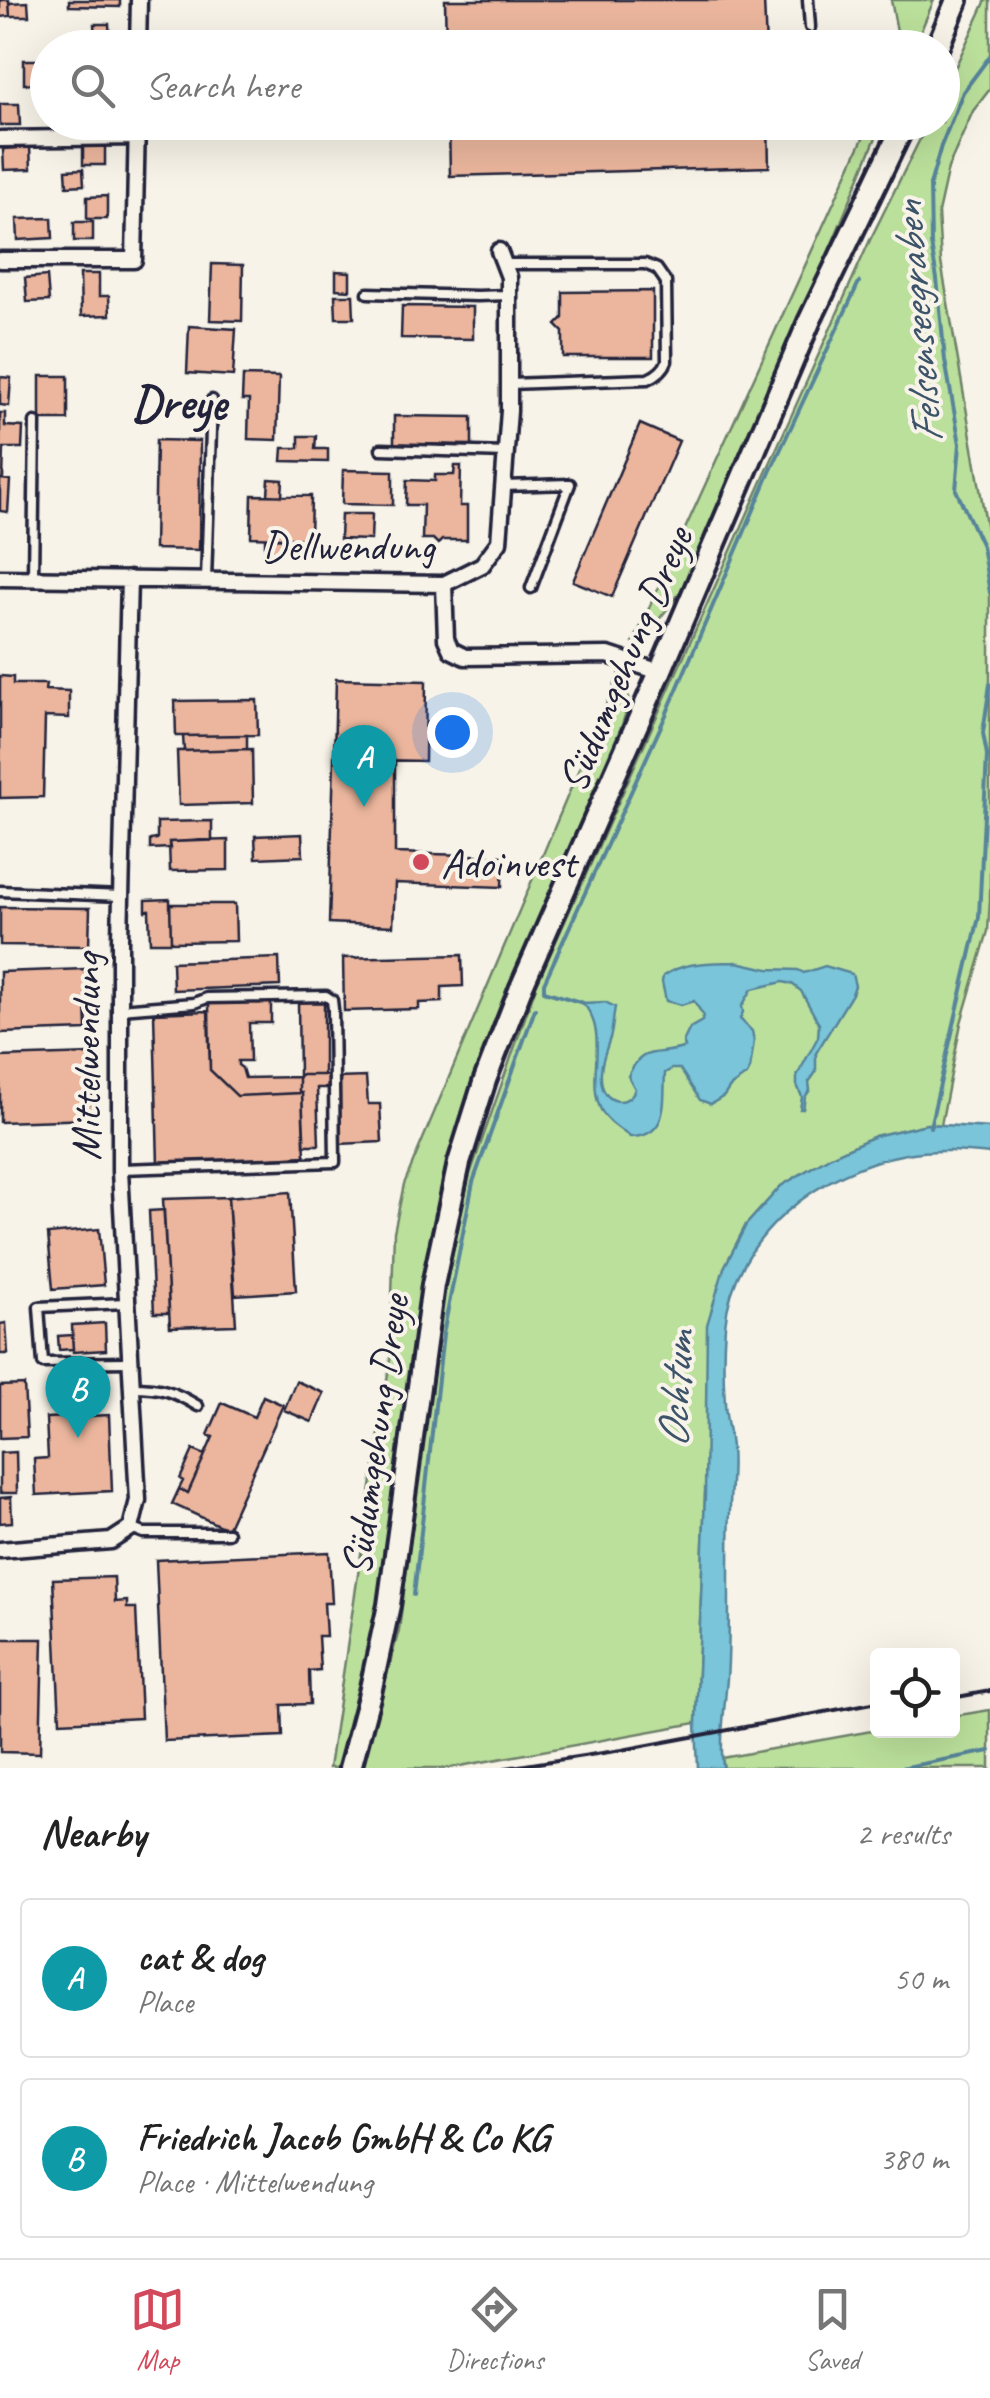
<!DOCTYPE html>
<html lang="en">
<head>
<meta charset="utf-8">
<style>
	:root { --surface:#fff; --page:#f6f6f6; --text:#222; --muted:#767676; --line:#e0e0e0; --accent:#d1495b }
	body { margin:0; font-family:Caveat,sans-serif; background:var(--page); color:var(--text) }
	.controls { position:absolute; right:30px; bottom:30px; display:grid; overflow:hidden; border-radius:10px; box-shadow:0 10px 40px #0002 }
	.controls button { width:90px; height:90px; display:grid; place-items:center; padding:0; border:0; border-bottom:2px solid var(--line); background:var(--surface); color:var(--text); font:50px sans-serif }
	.you { position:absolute; left:452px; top:732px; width:35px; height:35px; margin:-25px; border:8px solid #fff; border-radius:50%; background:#1a73e8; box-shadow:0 0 0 15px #1a73e833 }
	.badge { display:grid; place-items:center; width:65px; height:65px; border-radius:50%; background:var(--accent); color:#fff; font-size:32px; font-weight:700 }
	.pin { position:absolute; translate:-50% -82px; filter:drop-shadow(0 2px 5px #0008) }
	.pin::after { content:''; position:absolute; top:52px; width:35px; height:30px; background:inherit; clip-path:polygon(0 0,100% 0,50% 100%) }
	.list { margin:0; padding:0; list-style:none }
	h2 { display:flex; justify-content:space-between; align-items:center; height:130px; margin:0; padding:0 40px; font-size:42px }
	h2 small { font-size:32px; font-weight:400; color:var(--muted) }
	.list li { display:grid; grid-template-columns:65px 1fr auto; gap:30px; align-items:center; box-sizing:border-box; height:160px; margin:0 20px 20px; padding:0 20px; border:2px solid var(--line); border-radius:10px }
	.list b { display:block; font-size:38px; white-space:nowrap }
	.list p { margin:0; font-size:32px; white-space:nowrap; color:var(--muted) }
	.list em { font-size:32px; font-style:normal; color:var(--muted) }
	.icon { flex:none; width:55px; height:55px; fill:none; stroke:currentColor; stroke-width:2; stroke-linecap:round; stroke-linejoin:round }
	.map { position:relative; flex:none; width:990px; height:1768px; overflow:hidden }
	.search { position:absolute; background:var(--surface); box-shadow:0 10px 40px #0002; left:30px; right:30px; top:30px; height:110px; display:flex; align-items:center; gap:25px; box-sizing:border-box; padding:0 35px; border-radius:55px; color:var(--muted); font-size:38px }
	.sheet { height:490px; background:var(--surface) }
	nav { display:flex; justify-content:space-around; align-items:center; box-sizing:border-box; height:140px; border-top:2px solid var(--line); background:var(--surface); font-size:28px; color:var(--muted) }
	nav a { display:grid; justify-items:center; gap:5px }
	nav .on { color:var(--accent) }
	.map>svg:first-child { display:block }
	.green { fill:#bbe09b; stroke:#6e816b; stroke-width:2.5 }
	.water { fill:#7ac5d9; stroke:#57849a; stroke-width:2.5 }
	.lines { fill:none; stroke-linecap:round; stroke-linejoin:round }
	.stream { stroke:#57849a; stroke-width:4 }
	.building { fill:#ebb69d; stroke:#22223b; stroke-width:2.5 }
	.lane-casing { stroke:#22223b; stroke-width:15 }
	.street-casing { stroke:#22223b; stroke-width:21 }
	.secondary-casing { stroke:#22223b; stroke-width:28 }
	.lane { stroke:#f7f3e8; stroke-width:8 }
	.street { stroke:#f7f3e8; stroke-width:14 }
	.secondary { stroke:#f7f3e8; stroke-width:20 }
	.rail { stroke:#22223b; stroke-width:4 }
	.poi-dot { fill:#d1495b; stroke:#f7f3e8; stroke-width:4 }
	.labels { text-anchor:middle; stroke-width:8; stroke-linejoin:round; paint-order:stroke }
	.street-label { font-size:42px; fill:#22223b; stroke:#f7f3e8 }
	.poi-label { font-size:42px; fill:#22223b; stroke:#f7f3e8; text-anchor:start }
	.water-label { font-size:45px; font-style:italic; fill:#3c536a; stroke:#f7f3e8 }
	.quarter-label { font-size:48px; font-weight:bold; fill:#22223b; stroke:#f7f3e8 }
</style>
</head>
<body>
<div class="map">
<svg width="990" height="1768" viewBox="0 0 990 1768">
	<rect width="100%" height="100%" fill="#f7f3e8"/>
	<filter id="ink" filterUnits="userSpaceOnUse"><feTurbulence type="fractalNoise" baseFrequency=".01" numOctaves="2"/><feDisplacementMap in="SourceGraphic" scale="20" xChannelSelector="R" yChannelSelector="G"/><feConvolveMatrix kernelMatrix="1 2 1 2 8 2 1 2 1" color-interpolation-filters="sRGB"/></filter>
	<g filter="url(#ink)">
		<path class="green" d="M891,0H934L914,47H900Z
			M986,0H990V89L973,111L948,168L938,213L941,262L990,547V900L988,931L961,1023L941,1125L927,1124L875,1136L831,1156L781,1186L746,1225L724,1268L705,1494L696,1723L449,1768H362L399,1630L437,1328L468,1180L536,986L870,240L928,123L942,122L943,94Z
			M870,123H882L696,572L650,631L634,641Z
			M619,674C634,691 628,706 622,725L517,970L475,1077L444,1179L431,1233L378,1604L338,1768H329L390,1360L394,1232L404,1184Z
			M990,1710V1768H724L722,1758L877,1730H952L953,1716Z"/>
		<path class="water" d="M737,962L768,969L798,970L804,973L825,966L852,974L855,986L852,994L816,1053V1072L809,1082L810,1090L805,1097L803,1109H800L802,1097L797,1085V1076L818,1037L819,1024L801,991L792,984L783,982L752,989L742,1006L743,1012L740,1019L752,1031L754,1041L750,1069L747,1075L730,1087L724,1096L711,1104L700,1100L680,1069H672L665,1073C663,1100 670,1137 630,1137C620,1129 607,1122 601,1110C585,1077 611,1036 583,1003L605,1002L615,1007C613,1017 613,1029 610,1038C605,1053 598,1069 602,1085C606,1104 628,1107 635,1089L628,1076C644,1042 658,1058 685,1047L683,1042L690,1028L702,1021L703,1015L694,1001L681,1005L666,1001L662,982L663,976C685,961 712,963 737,962Z
			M927,1124L990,1128V1154C962,1151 935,1149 906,1154C822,1169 733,1235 725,1326C723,1351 723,1377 725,1402C725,1417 730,1432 731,1448C733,1467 730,1489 730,1509C728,1559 730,1611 728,1661C727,1697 719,1733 723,1768H698L696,1723L705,1494L707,1325L724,1268L746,1225L781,1186L831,1156L875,1136Z"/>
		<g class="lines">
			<path class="stream" d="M990,56L963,92L941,146L930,185L931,244L937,279L945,360L960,444L956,490L982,546L990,593
				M583,1003L544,991V983L666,715L770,472L859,282
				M930,1127L979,917L987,755L983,733L990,684
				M414,1595L443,1334L473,1182L535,1009
				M901,1768L990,1751"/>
		</g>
		<path class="building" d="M0,0H9L10,16L0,17Z
			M69,0H120V7L69,6Z
			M445,0H764L766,48H446Z
			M28,2L29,16H10L9,3Z
			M94,24H109L110,40L95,41Z
			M24,60H40L39,84H24Z
			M0,104H19L20,125H0Z
			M449,122H768L769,167L450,176Z
			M83,145H105V165H83Z
			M30,147L31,169L4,170L3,149Z
			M83,169L84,185L67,186L66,170Z
			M107,196V219H87V197Z
			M52,218L53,238L18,240L17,219Z
			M74,222H93V241H74Z
			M212,264L243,265L242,321L210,320Z
			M336,271L350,272V290L336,289Z
			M80,274H99V296H109L110,315L81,316Z
			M47,276L49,301L27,302L25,278Z
			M653,291V357H563V332L556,325L563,318V292Z
			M335,295H353L354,318H336Z
			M402,306L473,307V339L401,338Z
			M189,326L236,329L233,376L187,373Z
			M40,376H68V420H40Z
			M243,376L279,377L277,440L248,439L249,400H242Z
			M0,377L11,378L9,406L0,405Z
			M0,413H5V426L23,427L22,448H4L3,479H0Z
			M394,416L472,417V445L394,444Z
			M640,424L679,441L612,597L573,581Z
			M299,436H316L315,449H328V462L282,461L283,448H299Z
			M156,440L200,441L199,550L154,549Z
			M455,466H461L460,506H467V540H442L438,544L433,539H422L423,505H406L407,480L435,481V475H454Z
			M343,470L393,471V505L342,504Z
			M0,479L10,480L8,512L0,511Z
			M269,479L283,480L282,496L268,495Z
			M252,495L311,496L310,539L251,537Z
			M341,514H372L371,540L340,539Z
			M265,538L301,539L300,552L265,551Z
			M0,676L13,677V684H46L45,690L69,691V718L45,717L43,797L0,798Z
			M336,679L426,681L425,761L334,759Z
			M257,700L258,735L176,736L175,701Z
			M247,735V749L184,751L183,736Z
			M252,749L253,803L179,805L177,751Z
			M334,759L395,761V853L503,856L502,887L395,883L393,926L329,923Z
			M212,821V840L169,842L170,848L150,849V840L157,839V822Z
			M302,834L303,856L256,858L255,836Z
			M228,840V870L170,871L169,842Z
			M170,899L171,942H150L149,910L146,911V900Z
			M170,904H235L236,941L171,942Z
			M0,907L90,908L89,946L0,945Z
			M462,955L463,986L442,987V1002L419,1003V1009L344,1011L343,958Z
			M279,958L280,986L173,990L172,962Z
			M85,969L87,1030L0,1033V972Z
			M271,1001V1023H249L250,1061H238V1065L242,1068L245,1078L299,1077V1093L237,1096L210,1070L209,1003Z
			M298,1002H324V1075H299Z
			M208,1011L210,1070L237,1096L302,1093L305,1156L158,1165L154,1013Z
			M91,1054L93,1119L0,1122V1057Z
			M299,1075H328V1088H317L319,1145H304L302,1093H299Z
			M366,1077L368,1104H380L382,1142L339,1144L336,1078Z
			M290,1192L296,1291L235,1295L228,1197Z
			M228,1197L236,1325L170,1327L163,1199Z
			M164,1210L169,1313H154L149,1211Z
			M99,1229L104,1285L53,1289L48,1234Z
			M6,1323L8,1354H0V1324Z
			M105,1323L106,1350L73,1352L72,1325Z
			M72,1335L73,1349L59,1350L58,1336Z
			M296,1381L324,1393L312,1422L284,1410Z
			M24,1385L27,1437L0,1438V1386Z
			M263,1396L283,1405L227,1529L172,1504L179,1489L188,1493L213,1437L208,1435L222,1403L254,1417Z
			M109,1415L112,1491L36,1495L34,1459L48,1458L46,1418Z
			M193,1450L205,1455L188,1493L179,1489L183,1481L180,1479Z
			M16,1452L17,1493H0V1453Z
			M11,1497L12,1522L0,1523V1498Z
			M329,1552L332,1603H324L326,1636H318L320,1670L309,1671L310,1704L282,1705L283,1736L164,1741L156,1560Z
			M114,1577L115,1602L127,1601V1608H136L141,1718L60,1722L53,1579Z
			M0,1639H43L40,1753L0,1752Z"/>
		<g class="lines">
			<defs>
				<path id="lane" d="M808,0L810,27
					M505,264H645L657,269L666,282L667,361C664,370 657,375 648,379L509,384
					M368,293L477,296L509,295
					M381,449L506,453
					M503,486L570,484L531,588
					M33,578L35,422
					M206,580L212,400
					M0,891L121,896
					M120,1009L194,1003L207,998L326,996L332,1000L333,1009L335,1162L121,1169
					M126,1303L39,1307L43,1363L130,1362
					M132,1387C161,1387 173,1391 198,1406
					M131,1528L144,1533H228"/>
				<path id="street" d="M138,48L139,0
					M0,139L136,137
					M0,260H134L137,122
					M0,578L444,584L482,565L499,542L509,411V277L499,251
					M444,584L446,639L451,650L465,657L608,655L660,672
					M0,1550L111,1541L131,1528L138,1500L120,1171V938L129,579"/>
				<path id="secondary" d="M937,48L957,0
					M350,1768L370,1693L389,1605L433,1285L459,1163L485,1080L520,990L660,672L809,322L905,122"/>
			</defs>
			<use href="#lane" class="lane-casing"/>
			<use href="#street" class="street-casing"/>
			<use href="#secondary" class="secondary-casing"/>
			<use href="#lane" class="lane"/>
			<use href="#street" class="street"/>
			<use href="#secondary" class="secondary"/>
			<path class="rail" d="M952,1698L990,1691
				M506,1768L622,1750L878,1702"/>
		</g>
	</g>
	<circle class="poi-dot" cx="421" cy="862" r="10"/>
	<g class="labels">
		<g class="street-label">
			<text x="348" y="560">Dellwendung</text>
			<text transform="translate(624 659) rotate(-67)" y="15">Südumgehung Dreye</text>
			<text transform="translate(85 1057) rotate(-90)" y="15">Mittelwendung</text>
			<text transform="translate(374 1435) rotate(-82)" y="15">Südumgehung Dreye</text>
		</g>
		<g class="poi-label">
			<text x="441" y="877">Adoinvest</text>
		</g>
		<g class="water-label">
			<text transform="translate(916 323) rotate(-95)" y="16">Felsenseegraben</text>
			<text transform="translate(674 1390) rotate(-87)" y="16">Ochtum</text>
		</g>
		<g class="quarter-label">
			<text x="179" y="419">Dreye</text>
		</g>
	</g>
</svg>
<div class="controls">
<button><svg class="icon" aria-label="locate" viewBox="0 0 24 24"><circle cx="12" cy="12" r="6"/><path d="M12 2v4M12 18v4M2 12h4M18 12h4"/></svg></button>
</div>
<div class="you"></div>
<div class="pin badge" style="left:364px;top:807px;background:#0f9aa8">A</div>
<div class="pin badge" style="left:78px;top:1438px;background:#0f9aa8">B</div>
<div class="search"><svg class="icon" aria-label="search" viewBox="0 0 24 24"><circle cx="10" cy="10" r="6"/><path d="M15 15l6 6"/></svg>Search here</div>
</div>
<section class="sheet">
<h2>Nearby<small>2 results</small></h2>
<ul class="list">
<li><span class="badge" style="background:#0f9aa8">A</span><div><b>cat &amp; dog</b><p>Place</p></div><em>50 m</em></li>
<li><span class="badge" style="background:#0f9aa8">B</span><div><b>Friedrich Jacob GmbH &amp; Co KG</b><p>Place · Mittelwendung</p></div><em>380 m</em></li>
</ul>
</section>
<nav>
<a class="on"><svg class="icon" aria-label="map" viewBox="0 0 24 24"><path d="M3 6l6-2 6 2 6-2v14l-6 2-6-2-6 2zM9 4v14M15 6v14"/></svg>Map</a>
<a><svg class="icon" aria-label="directions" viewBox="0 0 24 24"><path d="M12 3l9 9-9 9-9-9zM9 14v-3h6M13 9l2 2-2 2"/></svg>Directions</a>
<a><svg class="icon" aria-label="saved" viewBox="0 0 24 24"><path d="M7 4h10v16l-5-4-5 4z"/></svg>Saved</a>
</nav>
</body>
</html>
